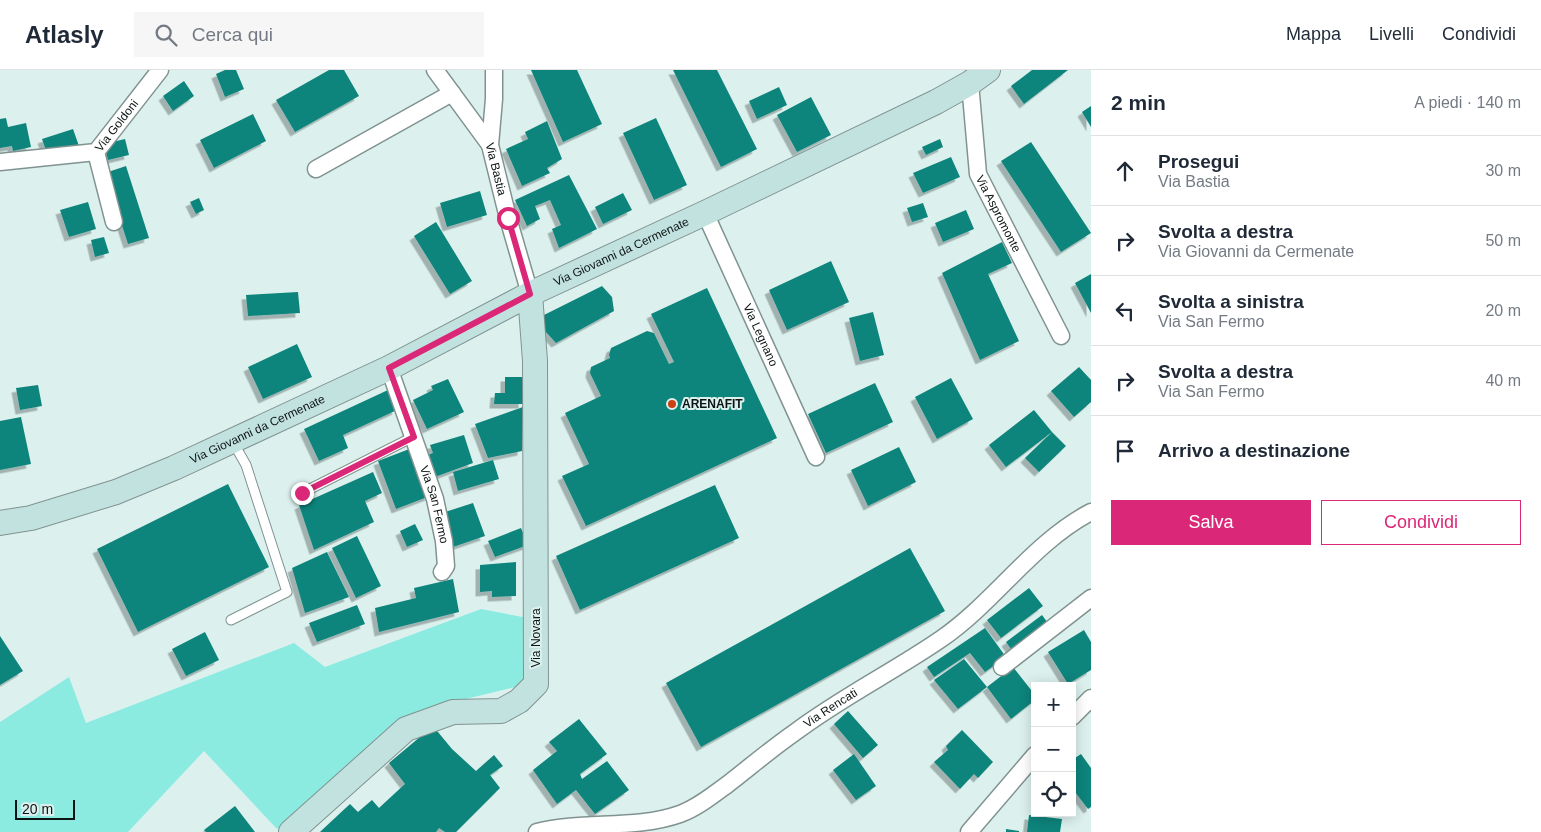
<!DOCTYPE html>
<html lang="it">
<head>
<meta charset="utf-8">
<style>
	:root { --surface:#fff; --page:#f6f6f7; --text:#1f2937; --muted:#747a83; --line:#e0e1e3; --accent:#db2777 }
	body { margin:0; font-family:Helvetica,sans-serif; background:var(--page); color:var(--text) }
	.controls { position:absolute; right:15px; bottom:15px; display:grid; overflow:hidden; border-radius:0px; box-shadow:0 2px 12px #0003 }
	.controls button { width:45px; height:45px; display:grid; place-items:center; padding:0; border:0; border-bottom:1px solid var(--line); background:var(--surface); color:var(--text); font:25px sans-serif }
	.scale { position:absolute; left:15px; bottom:12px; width:60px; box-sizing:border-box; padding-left:5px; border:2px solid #0c1413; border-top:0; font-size:14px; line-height:18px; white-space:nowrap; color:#0c1413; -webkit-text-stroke:4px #dcf1ee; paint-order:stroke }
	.stop { position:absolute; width:15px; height:15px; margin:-11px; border:4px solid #db2777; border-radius:50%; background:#fff }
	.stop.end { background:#db2777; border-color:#fff; box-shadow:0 1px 5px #0008 }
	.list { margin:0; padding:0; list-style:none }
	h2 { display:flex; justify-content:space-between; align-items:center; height:65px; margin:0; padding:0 20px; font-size:21px }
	h2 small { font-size:16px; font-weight:400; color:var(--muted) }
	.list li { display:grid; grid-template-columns:32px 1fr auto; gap:15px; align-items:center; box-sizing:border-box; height:70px; padding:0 20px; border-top:1px solid var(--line) }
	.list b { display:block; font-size:19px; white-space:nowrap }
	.list p { margin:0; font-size:16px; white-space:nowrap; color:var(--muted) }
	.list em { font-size:16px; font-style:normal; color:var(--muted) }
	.actions { display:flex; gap:10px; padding:15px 20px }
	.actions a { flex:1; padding:11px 0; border:1px solid var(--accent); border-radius:0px; text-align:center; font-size:18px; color:var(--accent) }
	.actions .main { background:var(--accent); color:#fff }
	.icon { flex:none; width:28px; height:28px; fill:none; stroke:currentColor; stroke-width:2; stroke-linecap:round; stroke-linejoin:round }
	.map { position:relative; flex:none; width:1091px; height:762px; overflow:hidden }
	header { display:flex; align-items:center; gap:30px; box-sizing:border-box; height:70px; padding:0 25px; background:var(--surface); border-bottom:1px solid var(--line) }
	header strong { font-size:24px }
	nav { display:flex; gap:28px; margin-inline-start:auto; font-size:18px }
	.search { width:350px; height:45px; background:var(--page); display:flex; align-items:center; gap:12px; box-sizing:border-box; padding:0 18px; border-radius:0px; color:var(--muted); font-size:19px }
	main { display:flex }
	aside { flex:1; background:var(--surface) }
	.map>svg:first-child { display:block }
	.green { fill:#8cebe1 }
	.building { fill:#11847b; filter:url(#shadow) }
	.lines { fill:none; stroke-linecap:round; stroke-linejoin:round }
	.lane-casing { stroke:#809390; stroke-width:11 }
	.street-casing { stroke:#809390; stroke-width:19 }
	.secondary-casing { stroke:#809390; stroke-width:26 }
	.lane { stroke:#fff; stroke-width:9 }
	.street { stroke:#fff; stroke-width:16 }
	.secondary { stroke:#c2e2e0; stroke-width:24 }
	.route { stroke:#db2777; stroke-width:6 }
	.poi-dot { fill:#ca4214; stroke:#dcf1ee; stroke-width:2 }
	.labels { text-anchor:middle; stroke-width:4; stroke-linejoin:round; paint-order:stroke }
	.street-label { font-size:12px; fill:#0c1413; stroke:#dcf1ee }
	.poi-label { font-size:12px; font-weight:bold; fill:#0c1413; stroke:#dcf1ee; text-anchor:start }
</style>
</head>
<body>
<header>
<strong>Atlasly</strong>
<div class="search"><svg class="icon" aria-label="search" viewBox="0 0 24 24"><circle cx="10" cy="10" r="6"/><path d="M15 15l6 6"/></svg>Cerca qui</div>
<nav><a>Mappa</a><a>Livelli</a><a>Condividi</a></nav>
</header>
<main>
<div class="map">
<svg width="1091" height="762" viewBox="0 0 1091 762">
	<defs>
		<filter id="shadow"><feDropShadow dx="-4.5" dy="4.5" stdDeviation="0" flood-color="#0004"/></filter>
	</defs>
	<rect width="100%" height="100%" fill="#dcf1ee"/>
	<path class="green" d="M481,539L528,548V614L441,635L393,661L277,759L204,681L128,762H0V652L69,607L86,653L294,573L325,597Z"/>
	<path class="building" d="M225,0H236L244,19L225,27L216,4Z
		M329,0H344L359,26L295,62L276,30Z
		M531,0H577L602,54L563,72Z
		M673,0H717L757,79L721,97Z
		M1032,0H1068L1024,34L1011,16Z
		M184,11L194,26L173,41L163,26Z
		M779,17L787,35L757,49L749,31Z
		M811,27L831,65L797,82L777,45Z
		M1091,36V57L1082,42Z
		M253,44L266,71L214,98L200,70Z
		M6,48L8,57L26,53L31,77L13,81L12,76L0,78V49Z
		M656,48L687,115L654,130L623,63Z
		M547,51L562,89L547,98L550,103L522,116L506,79L528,69L525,62Z
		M73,59L79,76L48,86L42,69Z
		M125,69L129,85L108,90L104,74Z
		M940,69L943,77L926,85L922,77Z
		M1031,72L1091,163L1061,182L1001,91Z
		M951,87L960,107L923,123L913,103Z
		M126,96L149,168L128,174L105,103Z
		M569,105L597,159L559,178L552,159L561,155L550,130L535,136L540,149L527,156L515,130Z
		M480,121L487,145L447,157L440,133Z
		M623,123L632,140L603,154L595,137Z
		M199,128L204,140L196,144L190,132Z
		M88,132L96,159L69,167L60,140Z
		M923,133L928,147L912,152L907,138Z
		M966,140L974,159L943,172L935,153Z
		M436,152L472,211L450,224L414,166Z
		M104,167L109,183L95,187L91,170Z
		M1002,172L1012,193L988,204L1019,271L980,290L942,203Z
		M831,191L849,232L787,260L769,220Z
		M1091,204V243L1075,213Z
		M602,216L612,227L614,241L556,273L545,261L542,246Z
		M707,218L777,368L586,456L562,406L589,394L565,343L601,326L590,303L591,297L610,288L609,285L611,278L647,261L654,263L669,294L674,292L651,244Z
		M298,222L300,243L248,246L246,225Z
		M873,242L884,285L860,291L849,248Z
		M297,274L312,307L263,329L248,297Z
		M1079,297L1091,310V332L1074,347L1051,321Z
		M505,307H523V334H494L495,323H505Z
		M951,308L973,349L937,369L915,327Z
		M448,309L464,342L427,359L413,330L433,320L431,316Z
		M875,313L893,352L826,383L808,344Z
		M38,315L42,336L20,340L16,318Z
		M388,320L397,340L343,365L348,378L319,391L304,359Z
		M523,337L522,381L488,388L475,354Z
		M1034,340L1052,362L1006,397L989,375Z
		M21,347L31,394L0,400V351Z
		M1052,362L1066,376L1039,402L1025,388Z
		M464,365L473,393L432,408L423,387L433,383L430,375Z
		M899,377L916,412L868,436L851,400Z
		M412,378L430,426L396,439L378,391Z
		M493,390L499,409L458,421L453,402Z
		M373,402L382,423L365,431L374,452L314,480L299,435Z
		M228,414L269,497L138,562L97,479Z
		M715,415L739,468L580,540L556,486Z
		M473,433L485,466L453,477L442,443Z
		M415,454L423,470L407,477L400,461Z
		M521,458L528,475L495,487L488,471Z
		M357,466L381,516L356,528L332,478Z
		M910,478L945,541L701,677L666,613Z
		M327,482L349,527L305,543L292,498Z
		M516,492V526L492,527V521L480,522V495Z
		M453,509L459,542L379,562L375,538L416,528L414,518Z
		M1029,518L1043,536L1001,568L987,550Z
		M357,535L365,554L317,572L309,553Z
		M1042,545L1050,556L1014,583L1006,572Z
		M985,558L1006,587L985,602L970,583L934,607L927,597Z
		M1084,560L1091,572V600L1068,614L1048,582Z
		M205,562L219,590L186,606L172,579Z
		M0,566L23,601L0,615Z
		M964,589L987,617L1013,597L1035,625V630L1011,649L987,617L958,639L934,610Z
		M848,641L878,675L863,688L834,654Z
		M579,649L607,684L580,704L582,709L607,691L629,720L595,744L576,720L557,734L533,700L557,681L549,672Z
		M433,656L452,679L476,701L494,685L503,696L490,705L500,718L456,762H445L439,758L436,762H320L350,734L358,742L372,730L379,738L405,714L389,693Z
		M962,660L993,692L978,708L974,704L960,719L934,692L948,680L946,676Z
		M854,684L876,716L856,730L833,700Z
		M1081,684L1091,698V737L1088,739L1072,718V690Z
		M235,736L255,762H206L204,760Z
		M1029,745L1062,749L1060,762H1027Z
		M1006,759L1019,761V762H1006Z"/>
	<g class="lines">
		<defs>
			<path id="lane" d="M302,423L413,367
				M231,550L287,522L246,395L233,372"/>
			<g id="street">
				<path d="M435,0L490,75"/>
				<path id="s1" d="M494,0V29L490,75L508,148L530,224"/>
				<path id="s2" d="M970,13L978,104L1061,266"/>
				<path d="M96,82L114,152"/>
				<path id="s3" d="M0,92L96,82L160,0"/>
				<path d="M316,99L452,23"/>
				<path id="s4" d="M705,143L816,387"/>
				<path id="s5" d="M389,298L435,429L444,471L446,496L442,502"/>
				<path d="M1002,597L1091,528"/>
				<path d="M1072,647L1091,628"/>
				<path id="s6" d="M537,762C583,750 635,760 680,744C697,738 713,725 728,714C750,697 771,679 794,663C840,628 893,602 941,569C995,532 1032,473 1091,442"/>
				<path d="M969,762L1035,685"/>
			</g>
			<g id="secondary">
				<path id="s7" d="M0,453L31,448L116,422L174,398L389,298L530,224L705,143L936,32L970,13L988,0"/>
				<path d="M291,762L406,659L453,642L501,641L519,631L536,614L535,291L530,224"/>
			</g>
		</defs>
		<use href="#lane" class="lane-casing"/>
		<use href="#street" class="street-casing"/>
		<use href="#secondary" class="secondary-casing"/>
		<use href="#lane" class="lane"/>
		<use href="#street" class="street"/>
		<use href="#secondary" class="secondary"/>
	</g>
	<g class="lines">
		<path class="route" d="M302,423L414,367L389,298L530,224L508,148"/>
	</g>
	<circle class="poi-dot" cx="672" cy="334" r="5"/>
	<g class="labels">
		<g class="street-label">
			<text dy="4" stroke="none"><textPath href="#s3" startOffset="130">Via Goldoni</textPath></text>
			<text dy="4" stroke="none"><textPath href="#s1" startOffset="100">Via Bastia</textPath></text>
			<text dy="4" stroke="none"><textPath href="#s2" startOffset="136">Via Aspromonte</textPath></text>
			<text dy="4" stroke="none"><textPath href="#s7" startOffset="680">Via Giovanni da Cermenate</textPath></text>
			<text dy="4" stroke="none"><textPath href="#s4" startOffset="134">Via Legnano</textPath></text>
			<text dy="4" stroke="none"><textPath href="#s7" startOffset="275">Via Giovanni da Cermenate</textPath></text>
			<text dy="4" stroke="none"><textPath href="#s5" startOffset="144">Via San Fermo</textPath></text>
			<text transform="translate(536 568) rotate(-90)" y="4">Via Novara</text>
			<text dy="4" stroke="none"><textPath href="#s6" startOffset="329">Via Rencati</textPath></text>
		</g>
		<g class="poi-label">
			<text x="682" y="338">ARENAFIT</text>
		</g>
	</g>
</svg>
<div class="controls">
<button>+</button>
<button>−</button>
<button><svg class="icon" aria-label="locate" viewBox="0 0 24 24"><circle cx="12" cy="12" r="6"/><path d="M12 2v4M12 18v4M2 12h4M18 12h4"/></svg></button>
</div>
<div class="scale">20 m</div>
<div class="stop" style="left:508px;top:148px"></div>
<div class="stop end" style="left:302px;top:423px"></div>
</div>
<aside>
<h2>2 min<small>A piedi · 140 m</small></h2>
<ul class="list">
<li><svg class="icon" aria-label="ahead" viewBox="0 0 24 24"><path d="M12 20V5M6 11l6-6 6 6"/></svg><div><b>Prosegui</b><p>Via Bastia</p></div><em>30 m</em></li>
<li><svg class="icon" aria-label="right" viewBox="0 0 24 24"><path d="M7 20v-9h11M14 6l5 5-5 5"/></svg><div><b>Svolta a destra</b><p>Via Giovanni da Cermenate</p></div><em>50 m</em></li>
<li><svg class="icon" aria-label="left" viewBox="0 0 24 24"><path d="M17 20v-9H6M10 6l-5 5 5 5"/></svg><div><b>Svolta a sinistra</b><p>Via San Fermo</p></div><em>20 m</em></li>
<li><svg class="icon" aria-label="right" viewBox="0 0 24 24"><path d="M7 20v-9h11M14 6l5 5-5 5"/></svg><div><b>Svolta a destra</b><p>Via San Fermo</p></div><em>40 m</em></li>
<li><svg class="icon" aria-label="arrive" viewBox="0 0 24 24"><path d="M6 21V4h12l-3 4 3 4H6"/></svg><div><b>Arrivo a destinazione</b></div></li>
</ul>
<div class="actions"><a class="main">Salva</a><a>Condividi</a></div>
</aside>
</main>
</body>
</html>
